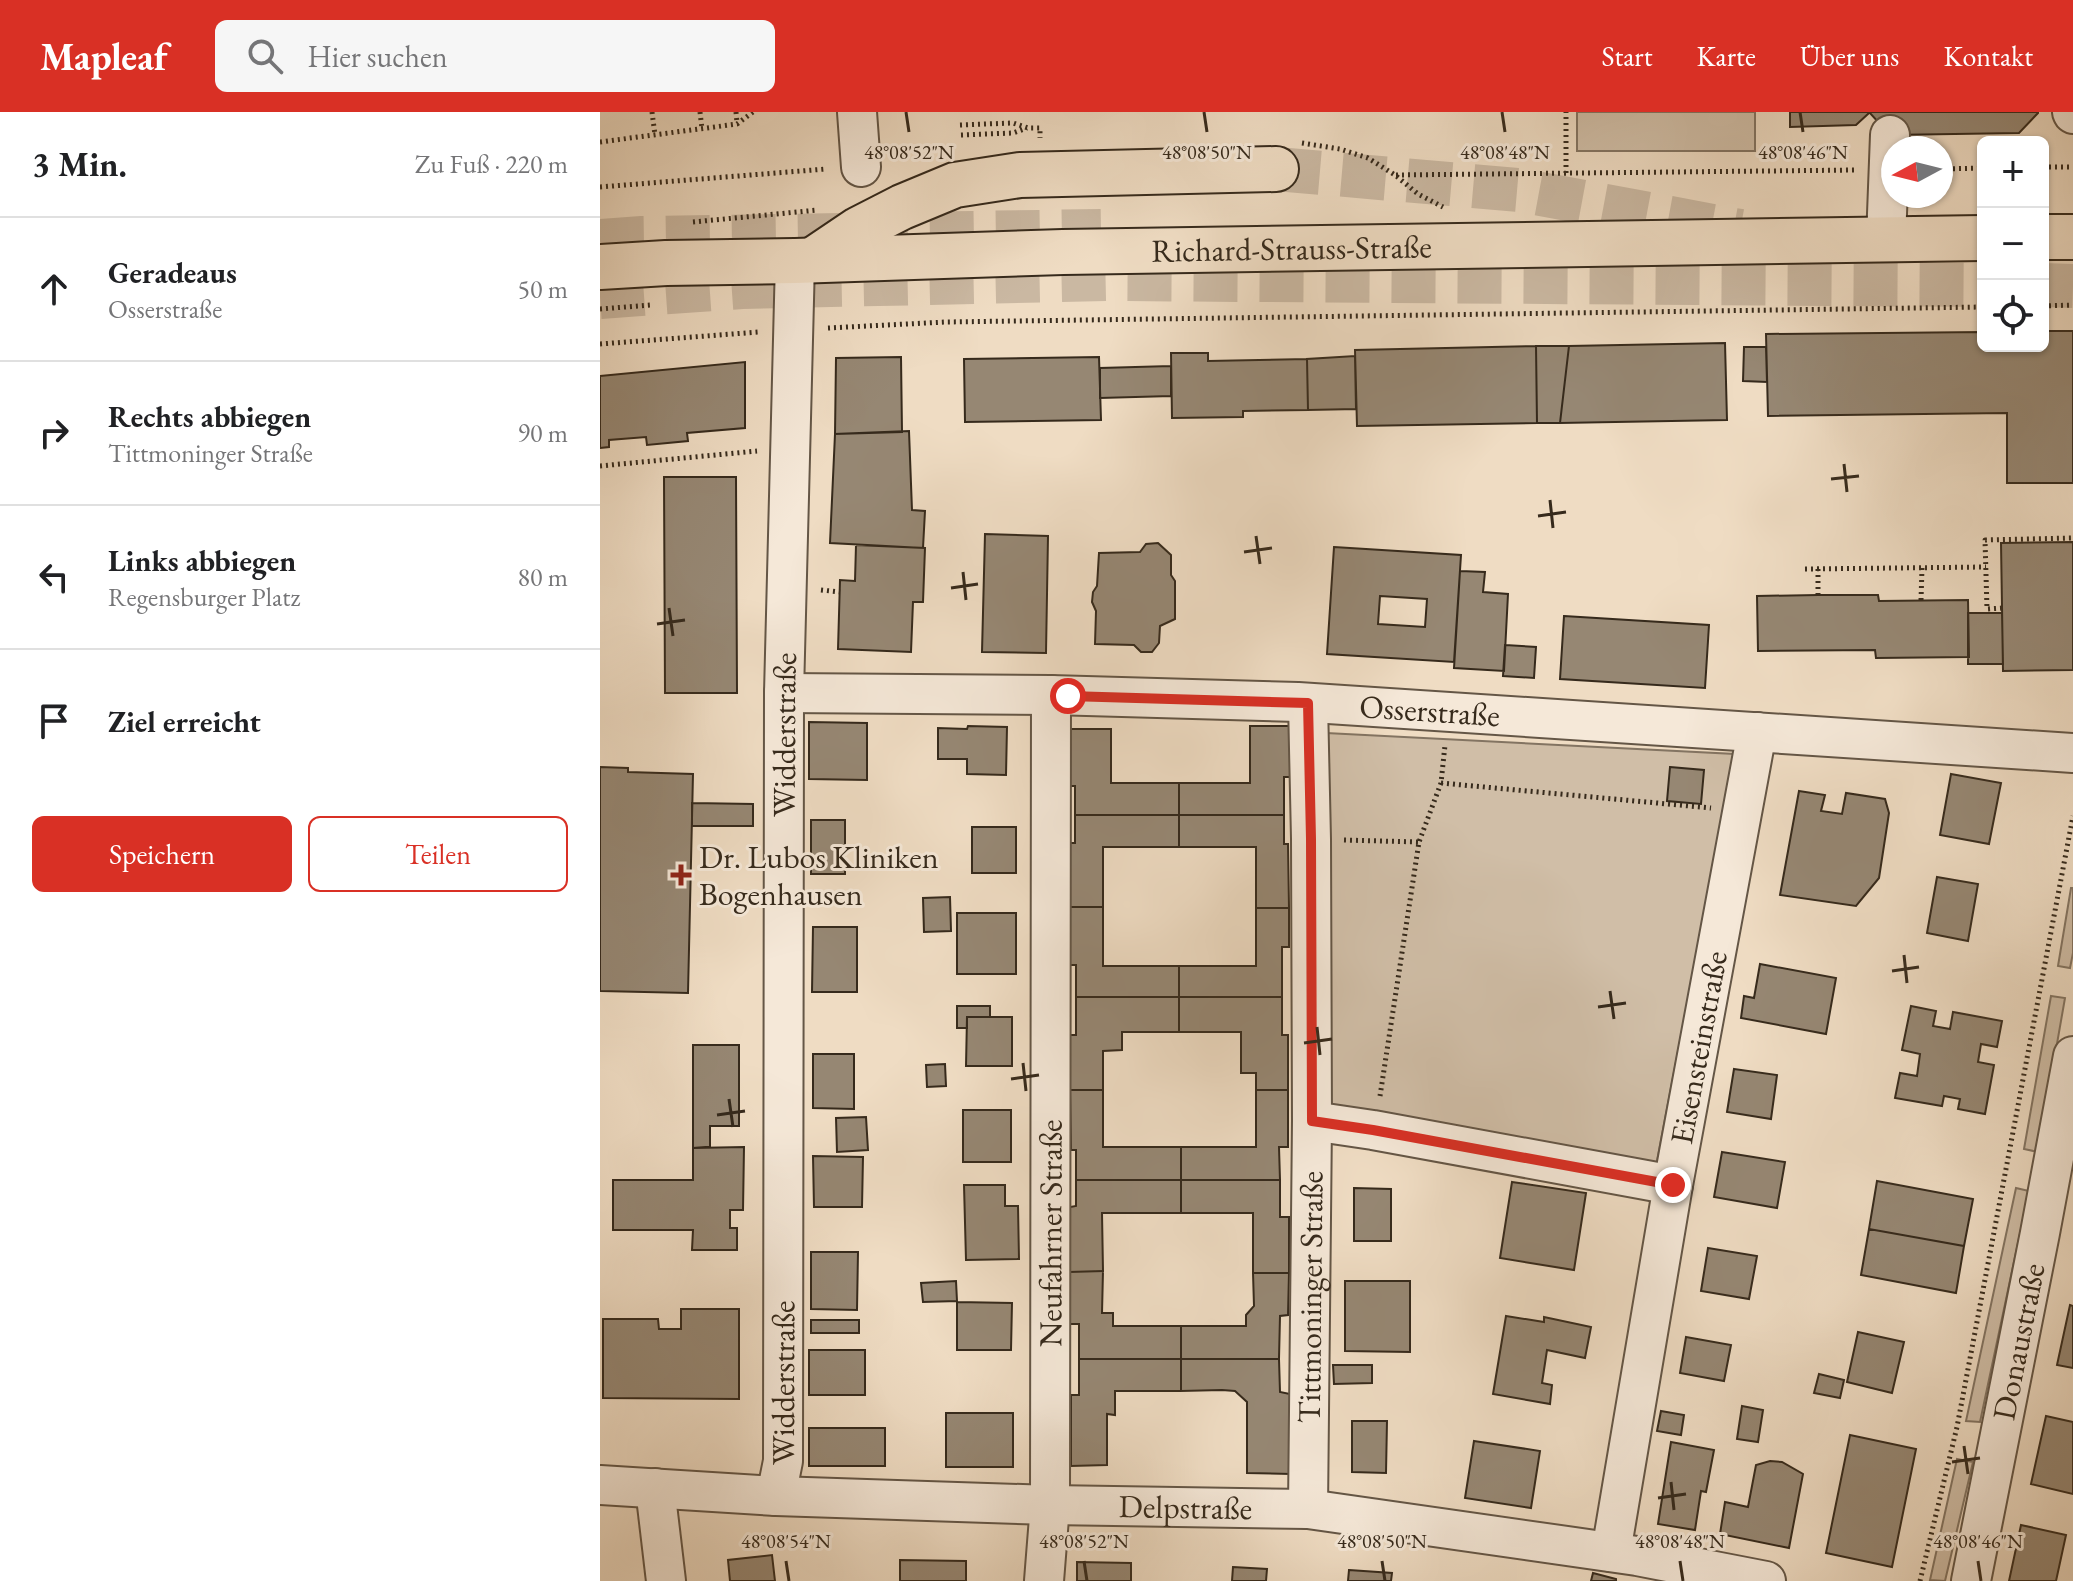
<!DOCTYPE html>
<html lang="de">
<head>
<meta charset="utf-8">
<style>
	:root { --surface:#fff; --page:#f6f6f6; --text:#202124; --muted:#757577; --line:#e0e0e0; --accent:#d93025 }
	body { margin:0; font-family:"EB Garamond",serif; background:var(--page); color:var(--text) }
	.controls { position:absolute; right:24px; top:24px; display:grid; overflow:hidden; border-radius:12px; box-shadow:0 2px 6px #0004 }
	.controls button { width:72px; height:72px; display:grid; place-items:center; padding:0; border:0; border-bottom:2px solid var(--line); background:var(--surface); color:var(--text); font:40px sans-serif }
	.compass { position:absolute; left:1281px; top:24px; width:72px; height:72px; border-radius:50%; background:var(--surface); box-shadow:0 2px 6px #0004; rotate:263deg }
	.stop { position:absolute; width:24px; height:24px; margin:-18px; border:6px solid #d93025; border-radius:50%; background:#fff }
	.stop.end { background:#d93025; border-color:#fff; box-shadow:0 2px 8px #0008 }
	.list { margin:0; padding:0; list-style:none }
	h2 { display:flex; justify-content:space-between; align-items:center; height:104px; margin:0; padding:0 32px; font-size:34px }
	h2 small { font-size:26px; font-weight:400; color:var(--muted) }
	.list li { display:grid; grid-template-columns:52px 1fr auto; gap:24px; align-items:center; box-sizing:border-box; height:144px; padding:0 32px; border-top:2px solid var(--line) }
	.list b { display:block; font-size:30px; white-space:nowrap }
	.list p { margin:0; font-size:26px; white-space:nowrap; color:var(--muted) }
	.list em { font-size:26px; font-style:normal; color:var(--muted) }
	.actions { display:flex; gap:16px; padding:24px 32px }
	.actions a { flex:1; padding:18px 0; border:2px solid var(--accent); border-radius:12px; text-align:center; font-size:28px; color:var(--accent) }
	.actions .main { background:var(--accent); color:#fff }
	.icon { flex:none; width:44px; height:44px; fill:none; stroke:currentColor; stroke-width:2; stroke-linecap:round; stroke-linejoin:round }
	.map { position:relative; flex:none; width:1473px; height:1469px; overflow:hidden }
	header { display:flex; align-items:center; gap:48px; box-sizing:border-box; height:112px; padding:0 40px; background:var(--accent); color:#fff }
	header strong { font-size:38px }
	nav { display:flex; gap:44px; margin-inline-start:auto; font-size:28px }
	.search { width:560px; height:72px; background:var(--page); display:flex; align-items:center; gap:20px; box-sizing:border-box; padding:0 28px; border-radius:12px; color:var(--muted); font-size:30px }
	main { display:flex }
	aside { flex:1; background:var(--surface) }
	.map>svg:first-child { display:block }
	.green { fill:#d0bea7; stroke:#837462; stroke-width:2 }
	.building { fill:#968773; stroke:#362a1c; stroke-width:2; fill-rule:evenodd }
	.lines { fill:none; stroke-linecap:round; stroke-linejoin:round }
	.highway-tunnel { stroke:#cab8a2; stroke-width:44; stroke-dasharray:44 22; stroke-linecap:butt }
	.minor-casing { stroke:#645646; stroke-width:42 }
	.major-casing { stroke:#362a1c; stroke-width:48 }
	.highway-casing { stroke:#362a1c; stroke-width:48 }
	.path { stroke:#362a1c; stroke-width:5; stroke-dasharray:2 4; stroke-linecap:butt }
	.minor { stroke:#f5e8d8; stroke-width:38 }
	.major { stroke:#efdcc3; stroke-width:44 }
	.highway { stroke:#efdcc3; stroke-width:44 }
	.route { stroke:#d93025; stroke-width:10 }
	.ticks { fill:none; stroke:#362a1c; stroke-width:3 }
	.poi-dot { fill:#8f2418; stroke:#f5e8d8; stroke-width:3 }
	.labels { text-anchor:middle; stroke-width:6; stroke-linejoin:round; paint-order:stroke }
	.street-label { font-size:32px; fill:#362a1c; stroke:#f5e8d8 }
	.poi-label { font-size:32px; fill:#362a1c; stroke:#f5e8d8; text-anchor:start }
	.ticks-label { font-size:20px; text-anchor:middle; fill:#362a1c; stroke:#f5e8d8; stroke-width:6; stroke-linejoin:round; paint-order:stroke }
</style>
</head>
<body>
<header>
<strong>Mapleaf</strong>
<div class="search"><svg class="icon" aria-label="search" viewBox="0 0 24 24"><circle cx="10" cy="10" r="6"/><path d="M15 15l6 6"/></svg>Hier suchen</div>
<nav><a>Start</a><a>Karte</a><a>Über uns</a><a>Kontakt</a></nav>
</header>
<main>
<aside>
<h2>3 Min.<small>Zu Fuß · 220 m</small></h2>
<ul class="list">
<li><svg class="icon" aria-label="ahead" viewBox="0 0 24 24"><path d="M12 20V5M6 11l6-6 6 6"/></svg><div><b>Geradeaus</b><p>Osserstraße</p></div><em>50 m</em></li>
<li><svg class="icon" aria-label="right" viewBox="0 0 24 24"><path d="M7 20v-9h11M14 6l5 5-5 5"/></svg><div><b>Rechts abbiegen</b><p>Tittmoninger Straße</p></div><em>90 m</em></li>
<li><svg class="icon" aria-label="left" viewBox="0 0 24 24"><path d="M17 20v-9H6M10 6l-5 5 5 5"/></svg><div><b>Links abbiegen</b><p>Regensburger Platz</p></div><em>80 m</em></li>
<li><svg class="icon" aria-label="arrive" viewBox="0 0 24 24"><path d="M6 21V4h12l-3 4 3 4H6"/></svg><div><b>Ziel erreicht</b></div></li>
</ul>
<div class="actions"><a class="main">Speichern</a><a>Teilen</a></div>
</aside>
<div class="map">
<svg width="1473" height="1469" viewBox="0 0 1473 1469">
	<rect width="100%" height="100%" fill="#efdcc3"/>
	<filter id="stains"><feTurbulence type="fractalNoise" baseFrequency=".0025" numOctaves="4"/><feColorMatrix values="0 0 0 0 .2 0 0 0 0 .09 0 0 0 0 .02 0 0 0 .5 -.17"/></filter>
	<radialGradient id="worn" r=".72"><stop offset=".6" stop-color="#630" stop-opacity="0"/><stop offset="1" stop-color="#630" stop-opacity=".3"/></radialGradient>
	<path class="green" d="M977,0H1155V39H977Z
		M726,621L1135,642L1056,1054L729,996Z
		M1471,776H1473V841L1470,856L1458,854Z
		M1451,884L1465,886L1438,1040L1424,1037Z
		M1416,1076L1429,1079L1380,1310L1366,1309Z
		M1357,1347L1373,1350L1345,1469L1330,1468Z"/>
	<path class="building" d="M1190,0H1269V1L1256,13L1190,15Z
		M1269,0H1438V1L1419,21L1290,23Z
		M1443,219H1473V371H1407V301L1168,304L1166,222L1383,220V234H1443Z
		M1125,231L1127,308L960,311L969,234Z
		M936,234L937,311L757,314L755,238Z
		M936,234H969L960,311H937Z
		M1144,235H1166L1167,270L1143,269Z
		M571,241H608V249L707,247L708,298L643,299V305L572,306Z
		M755,244L756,297L708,298L707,247Z
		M301,245L302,320L235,322L236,246Z
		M499,245L501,308L365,310L364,247Z
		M145,250V316L87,321L88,329L47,333L46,325L9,328V335L0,336V264Z
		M571,254V284L500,286V256Z
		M309,319L312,398L325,399L323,436L230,431L235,322Z
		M64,365H136L137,581H65Z
		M385,422L448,424L446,541L382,540Z
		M1473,430V558L1403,559L1401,431Z
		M558,431L571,443V463L575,469V507L560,514L559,531L552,540H541L534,533L495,532L496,499L492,490L493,480L497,474L499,441L540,440L546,432Z
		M256,433L325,436L323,490H313L311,540L238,537L240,468L255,469Z
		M734,435L861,443L854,550L727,542ZM780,484L827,487L825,515L778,512Z
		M860,459L885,460L883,480L908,482L904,559L854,556Z
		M1218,483H1278L1279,489L1368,488L1369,545L1276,546L1275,538L1158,539L1157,484Z
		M1368,501H1402L1403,552H1368Z
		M964,504L1109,513L1105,576L960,567Z
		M905,533L936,535L934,566L903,564Z
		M209,610L267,611V668L209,667Z
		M368,614L407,615L406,663L367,662V647H338V616L367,617Z
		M650,614H690V665H684V703H579V671H650Z
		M471,617H511V671H579V703H475V674H470Z
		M0,655L28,656V660L93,662L88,881L0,879Z
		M1070,655L1104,658L1101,692L1067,689Z
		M1351,662L1401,671L1389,732L1340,723Z
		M1199,679L1225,683L1221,699L1242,702L1246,681L1285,687L1289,701L1279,766L1256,794L1180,783Z
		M92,691L153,692V714H92Z
		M475,703H579V735H503V795H468V731H475Z
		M579,703H684V732H688L689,796H656V735H579Z
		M211,708H245V762H211Z
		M372,715H416V761H372Z
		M1337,765L1378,772L1368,829L1327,821Z
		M350,785L351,819L324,820L323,786Z
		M468,795H503V854H579V885H476V853H468Z
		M656,796H689V835H682V885H579V854H656Z
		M357,801H416V862H357Z
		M213,815H257V880H212Z
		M1160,852L1236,866L1226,922L1141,906L1144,884L1154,886Z
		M476,885H579V920H522V938L503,939V978H470V923H476Z
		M579,885H682V923H688V978H656V961H641V920H579Z
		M357,894H390V905H367V916H357Z
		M1311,894L1336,899L1333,914L1350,917L1353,900L1402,909L1397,935L1381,932L1378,950L1394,953L1385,1002L1358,997L1360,987L1344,984L1342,994L1295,986L1300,961L1317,964L1320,942L1302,938Z
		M367,905H412V954H366Z
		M93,933H139V1014H110V1035L93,1036Z
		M213,942H254V997L213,996Z
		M345,952L346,974L327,975L326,953Z
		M1134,957L1177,963L1171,1007L1127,1000Z
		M470,978H503V1035H581V1068H476V1038H471Z
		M656,978H688V1035H679L680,1068H581V1035H656Z
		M363,998H411V1050H363Z
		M266,1005L268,1038L237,1040L236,1006Z
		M144,1035L143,1098H130V1116H137V1138H92L93,1118H13V1068H93V1036Z
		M1122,1040L1185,1050L1177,1096L1114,1085Z
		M213,1044L263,1045L262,1095H214Z
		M476,1068H581V1101H502L503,1159L469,1160L470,1095L476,1094Z
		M581,1068H680V1105H689V1161H653V1101H581Z
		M1277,1069L1373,1087L1364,1134L1269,1117Z
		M912,1070L986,1081L974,1158L900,1146Z
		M364,1073H405V1094H418L419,1147L366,1148Z
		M754,1076L791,1077V1129H754Z
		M1269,1117L1364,1134L1356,1181L1261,1163Z
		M1108,1136L1157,1144L1149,1187L1101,1179Z
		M211,1140H258L257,1198L211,1197Z
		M503,1159L502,1201H513V1214H581V1247H479V1212H470L469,1160Z
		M653,1161H689L688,1203L680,1204L679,1247H581V1214H646V1203L654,1194Z
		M356,1169L357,1189L323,1190L321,1171Z
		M745,1169H810V1240L745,1239Z
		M357,1190L412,1191L411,1238H357Z
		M1470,1193L1473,1194V1256L1457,1253Z
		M81,1197H139V1287L3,1286V1207H58L59,1217H81Z
		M906,1204L944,1210V1205L991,1215L985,1246L947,1238L942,1271L952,1273L950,1292L893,1282Z
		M211,1208H259V1221H211Z
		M1258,1220L1304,1230L1292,1281L1247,1270Z
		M1086,1225L1131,1233L1124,1269L1080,1261Z
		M209,1238H265V1283H209Z
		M479,1247H581V1279H515V1303L507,1302V1353L471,1354V1283H479Z
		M581,1247H679L680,1280L690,1282L691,1362L647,1361V1290L635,1279L622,1278L581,1279Z
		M733,1253H772V1271L734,1272Z
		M1219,1262L1244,1268L1240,1286L1214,1281Z
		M1142,1294L1163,1298L1158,1330L1137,1327Z
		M1061,1299L1084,1303L1081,1323L1057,1319Z
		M346,1301H413V1355H346Z
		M1446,1304L1473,1310V1382L1431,1372Z
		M752,1309H787L786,1361L752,1360Z
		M209,1316H285V1354H209Z
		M1250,1323L1316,1337L1292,1455L1226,1441Z
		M874,1329L940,1339L931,1396L865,1386Z
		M1071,1330L1114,1338L1106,1380L1101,1379L1095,1418L1058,1412Z
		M1170,1349L1182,1350L1203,1362L1189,1436L1120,1422L1125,1390L1148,1395L1156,1353Z
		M1421,1413L1466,1423L1456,1469H1409Z
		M172,1443L175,1469H130L128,1448Z
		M300,1448L366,1449V1469H300Z
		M477,1450L531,1451V1469H477Z
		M633,1455L667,1457L666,1469H632Z
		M749,1458L792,1461L791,1469H748Z
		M993,1461L1016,1467V1469H991Z"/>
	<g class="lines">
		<path class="highway-tunnel" d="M676,57L919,78L1140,119
			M0,129L42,126L501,119
			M1443,173L1473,174
			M0,185L142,175L510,167L1383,173"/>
		<defs>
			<g id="minor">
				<path d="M257,0L261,55"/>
				<path d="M1472,0L1473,2"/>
				<path d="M1286,128L1290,23"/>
				<path id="s1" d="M184,581L451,583L698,590L1473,641"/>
				<path d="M712,1009L773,1018L1073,1073"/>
				<path id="s2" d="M0,1373L176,1384L450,1393L708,1397L1037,1444L1166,1469"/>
				<path d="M55,1376L66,1469"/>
				<path id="s3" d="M176,1384L183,1349L184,581L195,149"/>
				<path id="s4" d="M708,1397L712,1009L711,727L708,591"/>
				<path id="s5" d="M1011,1440L1073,1073L1157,620"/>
				<path id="s6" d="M444,1469L450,1393L451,583"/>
				<path id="s7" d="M1371,1469L1440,1121L1473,944"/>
			</g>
			<g id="major">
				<path d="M1443,125H1473"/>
				<path id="s8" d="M0,155L66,151L195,149L463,140L1383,126"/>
			</g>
			<path id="highway" d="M213,148L259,117L302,95L355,73L420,63L676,57"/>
		</defs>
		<use href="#minor" class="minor-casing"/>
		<use href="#major" class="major-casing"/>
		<use href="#highway" class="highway-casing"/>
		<path class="path" d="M52,0L55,23
			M100,0L102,17
			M136,0L137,11
			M360,13L413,11L428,16H440V26
			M361,23L413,21L427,16
			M0,30L137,12L153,0
			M702,31L740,37L768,46L795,63L818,82L843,95
			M1443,55H1473
			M1341,57L1383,56
			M966,61V0
			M796,63L1257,58
			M0,75L226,57
			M93,110L218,98
			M1443,194L1473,193
			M0,197L51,193
			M228,216L346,210L1383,195
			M0,232L159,220
			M0,354L157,339
			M1205,457L1386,455
			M1218,457V483
			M221,478L240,480
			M1321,488L1322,456
			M1402,496L1387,497L1385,428L1473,426
			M841,671L1111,696
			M744,728L818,730
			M780,984L819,730L841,671L845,633
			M1320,1469L1357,1315L1473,704"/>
		<use href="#minor" class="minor"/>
		<use href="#major" class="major"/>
		<use href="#highway" class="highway"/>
	</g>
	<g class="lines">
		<path class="route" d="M468,584L708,591L711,727L712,1009L773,1018L1073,1073"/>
	</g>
	<path class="ticks" d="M306,0L309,20M604,0L607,20M902,0L905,20M1200,0L1203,20M1244,352L1247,380M1231,367L1259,364M950,388L953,416M938,404L966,400M656,424L660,452M644,440L672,436M363,460L366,488M351,476L378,472M69,496L73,524M57,512L85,508M1304,843L1307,871M1292,859L1319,855M1010,879L1014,907M998,895L1026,891M717,915L720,943M704,931L732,927M423,951L426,979M411,967L439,963M129,987L133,1015M117,1003L145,999M1364,1334L1368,1362M1352,1350L1380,1346M1071,1370L1074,1398M1058,1386L1086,1382M186,1449L189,1469M484,1449L487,1469M782,1449L785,1469M1080,1449L1083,1469M1378,1449L1381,1469"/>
	<path class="poi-dot" d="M77 751h8v8h8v8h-8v8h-8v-8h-8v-8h8z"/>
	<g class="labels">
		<g class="street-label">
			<text dy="11" stroke="none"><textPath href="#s8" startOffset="692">Richard-Strauss-Straße</textPath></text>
			<text dy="11" stroke="none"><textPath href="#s1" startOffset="646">Osserstraße</textPath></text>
			<text dy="11" stroke="none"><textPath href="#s3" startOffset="762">Widderstraße</textPath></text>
			<text dy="11" stroke="none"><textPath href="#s5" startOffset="512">Eisensteinstraße</textPath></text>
			<text dy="11" stroke="none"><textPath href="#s6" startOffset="348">Neufahrner Straße</textPath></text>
			<text dy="11" stroke="none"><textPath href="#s4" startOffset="212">Tittmoninger Straße</textPath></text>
			<text dy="11" stroke="none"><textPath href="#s7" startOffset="244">Donaustraße</textPath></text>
			<text dy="11" stroke="none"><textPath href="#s3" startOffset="114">Widderstraße</textPath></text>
			<text dy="11" stroke="none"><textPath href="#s2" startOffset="586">Delpstraße</textPath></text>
		</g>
		<g class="poi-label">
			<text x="99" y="756">Dr. Lubos Kliniken<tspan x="99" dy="37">Bogenhausen</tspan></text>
		</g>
	</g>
	<g class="ticks-label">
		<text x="309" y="47">48°08'52"N</text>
		<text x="607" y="47">48°08'50"N</text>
		<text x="905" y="47">48°08'48"N</text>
		<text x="1203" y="47">48°08'46"N</text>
		<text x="186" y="1436">48°08'54"N</text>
		<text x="484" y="1436">48°08'52"N</text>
		<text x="782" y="1436">48°08'50"N</text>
		<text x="1080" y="1436">48°08'48"N</text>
		<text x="1378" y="1436">48°08'46"N</text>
	</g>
	<rect width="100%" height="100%" filter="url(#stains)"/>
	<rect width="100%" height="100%" fill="url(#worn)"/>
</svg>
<div class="controls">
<button>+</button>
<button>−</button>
<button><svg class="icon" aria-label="locate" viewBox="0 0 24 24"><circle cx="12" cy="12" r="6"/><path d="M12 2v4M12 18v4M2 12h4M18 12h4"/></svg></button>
</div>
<svg class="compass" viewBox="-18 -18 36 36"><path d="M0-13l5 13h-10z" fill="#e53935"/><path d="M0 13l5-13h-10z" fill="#757577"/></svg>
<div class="stop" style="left:468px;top:584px"></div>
<div class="stop end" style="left:1073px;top:1073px"></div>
</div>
</main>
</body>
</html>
